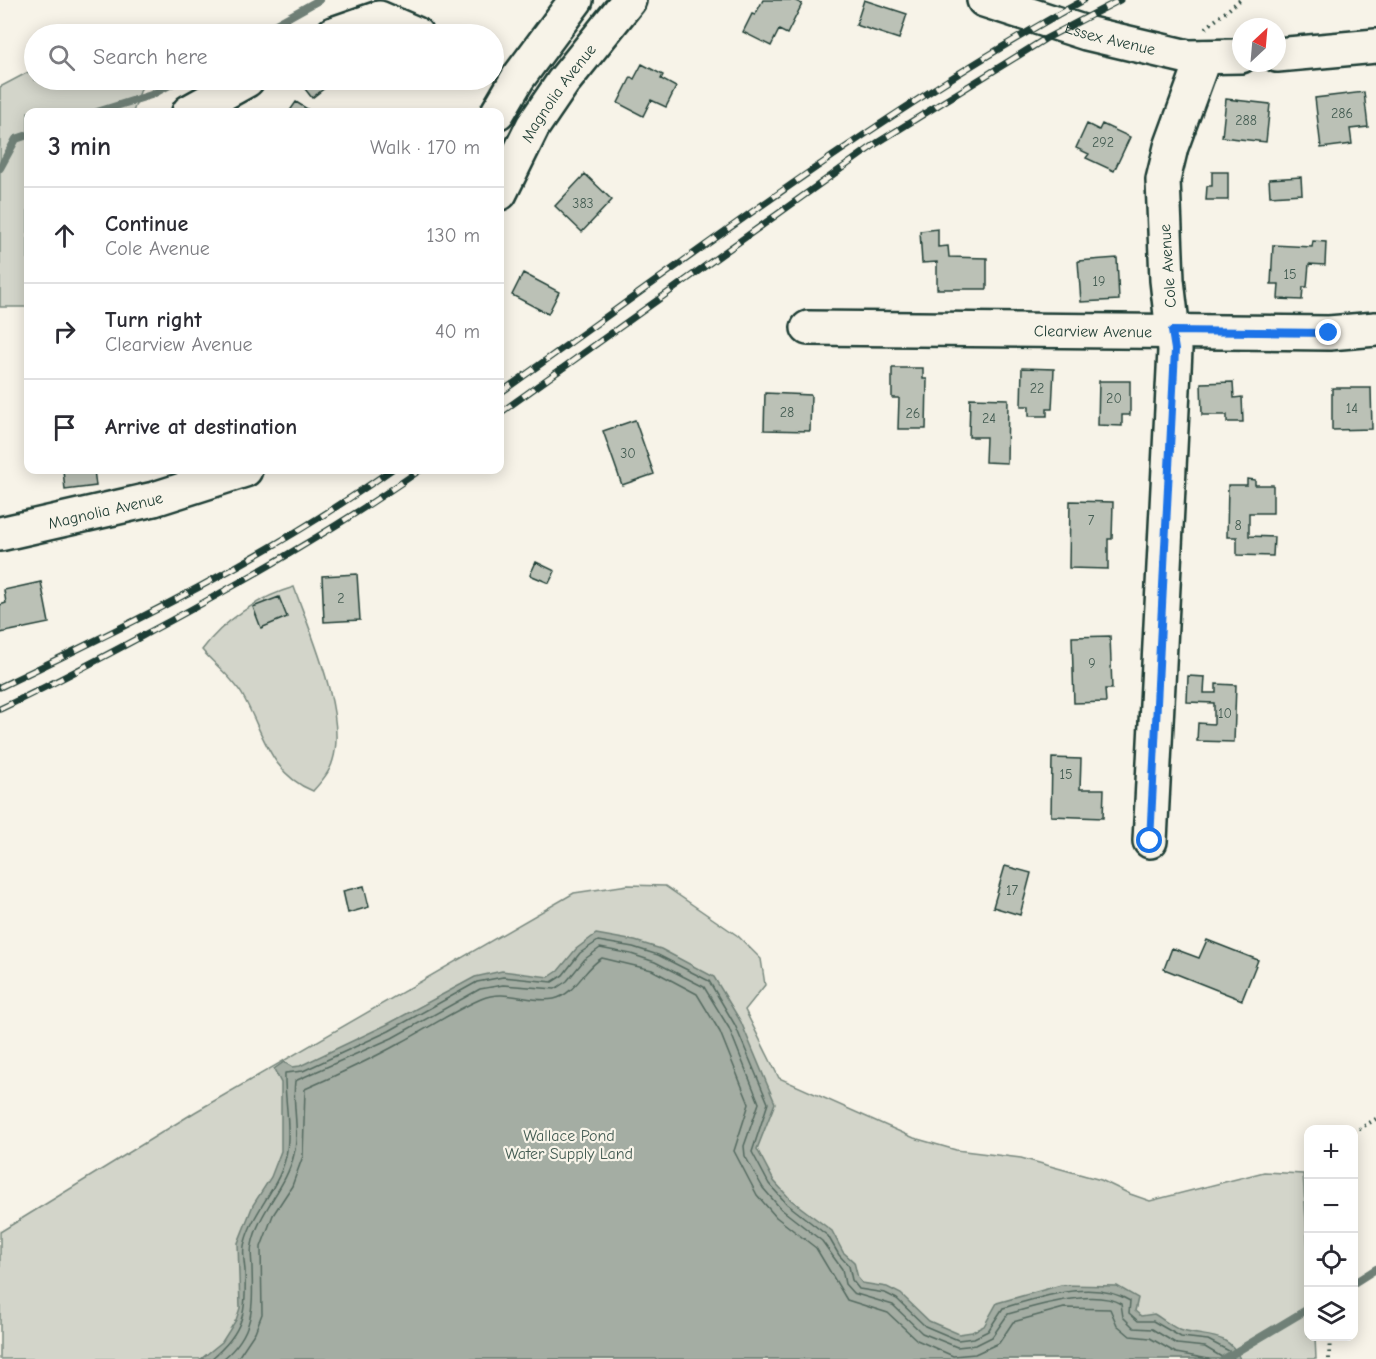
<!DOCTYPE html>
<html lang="en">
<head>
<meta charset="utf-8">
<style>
	:root { --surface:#fff; --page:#f2f2f3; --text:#2b2b33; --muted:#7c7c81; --line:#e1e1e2 }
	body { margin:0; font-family:"Comic Neue",sans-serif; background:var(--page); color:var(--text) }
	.controls { position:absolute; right:18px; bottom:18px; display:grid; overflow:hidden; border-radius:12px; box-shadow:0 3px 15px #0003 }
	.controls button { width:54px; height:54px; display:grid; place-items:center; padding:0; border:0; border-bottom:2px solid var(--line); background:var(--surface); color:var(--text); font:30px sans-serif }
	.compass { position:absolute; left:1232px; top:18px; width:54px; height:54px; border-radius:50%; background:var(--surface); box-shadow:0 3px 15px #0003; rotate:26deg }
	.stop { position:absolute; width:18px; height:18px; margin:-14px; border:4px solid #1a73e8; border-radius:50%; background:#fff }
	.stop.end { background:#1a73e8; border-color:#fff; box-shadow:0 2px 6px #0008 }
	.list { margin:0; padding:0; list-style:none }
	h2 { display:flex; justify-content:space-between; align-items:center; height:78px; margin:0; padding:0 24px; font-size:26px }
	h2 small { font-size:20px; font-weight:400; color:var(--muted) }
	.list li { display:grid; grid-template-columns:39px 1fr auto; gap:18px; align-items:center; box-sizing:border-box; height:96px; padding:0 24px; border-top:2px solid var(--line) }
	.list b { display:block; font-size:22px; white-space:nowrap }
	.list p { margin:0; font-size:20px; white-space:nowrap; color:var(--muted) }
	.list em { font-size:20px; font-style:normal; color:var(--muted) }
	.icon { flex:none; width:33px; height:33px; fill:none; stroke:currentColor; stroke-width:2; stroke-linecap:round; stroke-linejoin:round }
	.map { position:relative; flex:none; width:1376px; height:1359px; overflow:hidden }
	.search { position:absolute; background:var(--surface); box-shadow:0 3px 15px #0003; left:24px; top:24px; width:480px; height:66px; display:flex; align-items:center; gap:15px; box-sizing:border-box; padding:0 21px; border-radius:33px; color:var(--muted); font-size:22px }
	.panel { position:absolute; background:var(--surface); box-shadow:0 3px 15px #0003; left:24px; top:108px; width:480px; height:366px; border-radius:12px }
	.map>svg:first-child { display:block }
	.green { fill:#d3d5ca; stroke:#79897f; stroke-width:1.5 }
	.water { fill:#a4ada3; stroke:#6f8077; stroke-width:1.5 }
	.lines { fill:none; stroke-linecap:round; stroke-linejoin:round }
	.shore { stroke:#546a60; stroke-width:1.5 }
	.stream { stroke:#6f8077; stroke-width:8 }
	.building { fill:#bbc1b6; stroke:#1f3d34; stroke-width:1.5 }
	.minor-casing { stroke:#1f3d34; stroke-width:38 }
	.path { stroke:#1f3d34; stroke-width:4; stroke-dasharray:1.5 4.5; stroke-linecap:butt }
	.minor { stroke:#f7f3e8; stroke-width:33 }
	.rail-casing { stroke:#1f3d34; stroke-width:7 }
	.rail { stroke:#f7f3e8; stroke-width:4.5; stroke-dasharray:14; stroke-linecap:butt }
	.route { stroke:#1a73e8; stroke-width:8 }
	.labels { text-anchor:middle; stroke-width:4.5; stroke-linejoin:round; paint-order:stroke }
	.number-label { font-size:14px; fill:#465e54 }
	.street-label { font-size:16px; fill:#1f3d34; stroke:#f7f3e8 }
	.park-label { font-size:16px; fill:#435b52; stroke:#f7f3e8 }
</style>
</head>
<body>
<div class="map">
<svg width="1376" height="1359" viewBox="0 0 1376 1359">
	<rect width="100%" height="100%" fill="#f7f3e8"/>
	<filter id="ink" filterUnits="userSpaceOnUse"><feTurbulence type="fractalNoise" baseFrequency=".0167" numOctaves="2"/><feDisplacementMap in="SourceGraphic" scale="12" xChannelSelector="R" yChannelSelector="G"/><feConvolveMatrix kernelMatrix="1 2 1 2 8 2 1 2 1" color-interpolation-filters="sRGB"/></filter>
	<g filter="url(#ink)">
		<path class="green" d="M34,69V80H144L133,112H28V307H0V87Z
			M294,587C310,632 347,714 333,760C330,772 321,782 313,791C270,774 263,732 243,696C233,678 215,665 202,650C223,621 259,597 294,587Z
			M628,885L665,886L738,936L761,959L765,985L745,1010L779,1078L914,1138L956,1150L1021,1158L1101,1180L1130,1194L1150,1201L1264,1172L1303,1174L1308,1253V1336L1315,1337L1316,1359H0V1232L195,1112L574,893Z"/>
		<path class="water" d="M596,934L635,941L661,949L714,977L741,1022L775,1103L757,1149L774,1181L791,1200L832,1231L843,1252L854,1262L858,1278L862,1283L887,1287L901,1294L929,1321L959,1334L972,1332L984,1326L997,1303L1061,1285L1117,1286L1138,1298L1135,1311L1141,1316L1154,1314C1163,1319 1174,1329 1183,1331C1206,1338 1228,1331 1240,1359H201L222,1342L236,1320L240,1308L238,1243L253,1205L271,1177L281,1151V1083L274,1069L284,1062L292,1067L300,1066L386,1025L475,977L502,971L549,977L558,971L576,949Z"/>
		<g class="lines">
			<path class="shore" d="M211,1359C245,1331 246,1312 245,1270C244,1261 242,1250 245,1242C253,1210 283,1184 287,1150C291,1125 284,1097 285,1073L303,1071L389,1031L477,982L503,977L552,982L563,975L580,953L598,941L633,947L658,955L709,981L735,1025L768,1103L752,1152L769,1184L787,1204L828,1236L839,1255L849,1266L852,1280L859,1289L885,1293L897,1299L925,1326L958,1340L974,1338L988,1331L1003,1308C1041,1297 1093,1278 1130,1301L1129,1313L1138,1321H1153L1181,1337L1208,1340L1229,1351L1234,1359
				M223,1359C255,1333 253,1306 252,1268C252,1261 250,1252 252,1245C258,1212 287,1187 294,1154C300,1131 292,1104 295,1081L392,1038L480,989L503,985L555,989L567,981L585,959L600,948L631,954L655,962L704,987L729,1028L759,1103L744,1146L745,1156L763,1188L781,1209L822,1241L842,1269L845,1284L853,1293L893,1305L922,1333L957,1347L976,1345L992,1337L1008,1314C1036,1306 1094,1288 1121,1304L1123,1317L1134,1328L1152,1329L1177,1344L1205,1347L1225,1359
				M237,1359L255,1332L262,1314L261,1247L273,1215L292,1186L303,1156L305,1089C337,1075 370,1060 400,1043C427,1029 453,1011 481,999C506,988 530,1004 554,999C576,994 584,968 602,958L652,970L697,994L720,1032L749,1104L734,1151L757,1195L776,1217L816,1248L847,1300L888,1313L917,1340L953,1356L975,1354L999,1343L1013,1322L1064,1308L1110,1309L1117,1325L1130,1336L1150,1338L1176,1353L1209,1359"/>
			<path class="stream" d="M258,34L319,0
				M97,112L151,95L179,80
				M0,168L16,139L28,135
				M1354,1283L1376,1269
				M1224,1359L1308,1309"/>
		</g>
		<path class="building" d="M763,0H794L802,4L787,34L779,30L771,46L743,32L752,14L755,15Z
			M864,0L907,14L899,39L856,25Z
			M642,64L663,75L661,79L676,87L666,107L651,100L643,116L618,103L631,77L634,79Z
			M308,80H335L312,98L302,85Z
			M1364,92L1368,127L1350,129L1352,144L1321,148L1315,98Z
			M1226,99L1270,104L1266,142L1222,137Z
			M296,102L312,112H289Z
			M1087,124L1099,130L1102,124L1130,137L1114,171L1086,158L1089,154L1076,148Z
			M1212,172H1228V200H1206L1207,186H1212Z
			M585,174L612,200L582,232L555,206Z
			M1301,177L1302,194L1270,196L1269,179Z
			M938,229V247L948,246L949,257L987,258V289H937V262L922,263L920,231Z
			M1313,241L1326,242L1325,265L1309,264L1307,287H1303L1302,300L1278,299L1279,284H1271L1273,245L1312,247Z
			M1117,258L1119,300L1081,302L1078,261Z
			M523,273L559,292L548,314L512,295Z
			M892,368H923V379H927L926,429H898L899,398H892Z
			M1022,368L1054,369L1052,409H1047V416H1029V406H1021Z
			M1099,381H1130V415H1122V426L1098,425Z
			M1233,382L1234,398L1242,397L1243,422H1227V415H1202L1201,383Z
			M1332,388H1371L1372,429L1332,430Z
			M765,393L811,395L810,431L764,430Z
			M970,398L1008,399L1007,463L985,462L986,437H969Z
			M635,420L654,474L622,485L603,431Z
			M63,470H94L96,486L65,490Z
			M1247,479L1255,480V485H1273V513H1249V536L1274,537L1273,556L1237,555V537H1227L1228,485H1247Z
			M1070,501L1113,502L1112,539H1108V569L1069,568Z
			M536,562L555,571L549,583L530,575Z
			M357,574L360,620L324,622L322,576Z
			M41,582L49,623L0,633V605L6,603L4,590Z
			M279,597L287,617L261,628L253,607Z
			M1110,636L1112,689H1105L1106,702L1074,703L1072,637Z
			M1188,676L1205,677L1204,693H1216V684L1236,685L1234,742L1197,741L1198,723L1214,724V703L1187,702Z
			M1052,758L1081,759L1080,789H1104L1103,818L1051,816Z
			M1005,866L1031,873L1020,915L993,907Z
			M364,886L369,907L348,913L343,891Z
			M1207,940L1258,960L1242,1000L1164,969L1172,948L1199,958Z"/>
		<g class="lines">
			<defs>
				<g id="minor">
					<path id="s1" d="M984,0L1086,33L1188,57L1241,56"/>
					<path d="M333,34L379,18L416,34"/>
					<path d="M1277,55L1376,46"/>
					<path d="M189,112L247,80"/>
					<path d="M498,112L518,78L576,0"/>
					<path id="s2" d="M500,193L533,126L563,82L629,0"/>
					<path id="s3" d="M808,328L1329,333L1376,329"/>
					<path id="s4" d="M0,534L154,499L245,470"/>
					<path d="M1150,841L1175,350L1167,280L1163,180L1171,147L1204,57"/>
				</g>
			</defs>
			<use href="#minor" class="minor-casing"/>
			<path class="path" d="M1206,28L1240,0
				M1354,1132L1376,1119
				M1329,1359L1330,1336"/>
			<use href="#minor" class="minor"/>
			<defs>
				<path id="rail" d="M500,393C691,257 878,113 1084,0
					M500,413L877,143L1045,39L1120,0
					M0,687C135,622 269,556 391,470
					M0,709C58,682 114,651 170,621C256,574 340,526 420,470"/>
			</defs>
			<use href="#rail" class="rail-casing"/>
			<use href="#rail" class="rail"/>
		</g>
	</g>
	<g class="lines" filter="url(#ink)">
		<path class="route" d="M1150,841L1175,350L1172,331L1329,333"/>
	</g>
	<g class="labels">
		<g class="number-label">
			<text x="1342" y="118">286</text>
			<text x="1246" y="125">288</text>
			<text x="1103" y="147">292</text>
			<text x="583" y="208">383</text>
			<text x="1290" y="279">15</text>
			<text x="1099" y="286">19</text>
			<text x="1037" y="393">22</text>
			<text x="1114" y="403">20</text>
			<text x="1352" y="413">14</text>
			<text x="787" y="417">28</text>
			<text x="913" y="418">26</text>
			<text x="989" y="423">24</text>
			<text x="628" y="458">30</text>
			<text x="1091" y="525">7</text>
			<text x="1238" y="530">8</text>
			<text x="341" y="603">2</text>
			<text x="1092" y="668">9</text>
			<text x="1225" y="718">10</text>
			<text x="1066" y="779">15</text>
			<text x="1012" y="895">17</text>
		</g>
		<g class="street-label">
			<text dy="6" stroke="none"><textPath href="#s1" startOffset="132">Essex Avenue</textPath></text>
			<text dy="6" stroke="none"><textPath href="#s2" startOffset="116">Magnolia Avenue</textPath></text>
			<text transform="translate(1167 266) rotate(-94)" y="6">Cole Avenue</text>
			<text dy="6" stroke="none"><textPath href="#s3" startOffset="285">Clearview Avenue</textPath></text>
			<text dy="6" stroke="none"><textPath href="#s4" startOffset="108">Magnolia Avenue</textPath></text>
		</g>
		<g class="park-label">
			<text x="569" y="1141">Wallace Pond<tspan x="569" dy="18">Water Supply Land</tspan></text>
		</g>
	</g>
</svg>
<div class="controls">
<button>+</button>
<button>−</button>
<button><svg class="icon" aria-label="locate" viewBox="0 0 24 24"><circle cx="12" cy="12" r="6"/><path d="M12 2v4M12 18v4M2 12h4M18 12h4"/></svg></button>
<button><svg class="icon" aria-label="layers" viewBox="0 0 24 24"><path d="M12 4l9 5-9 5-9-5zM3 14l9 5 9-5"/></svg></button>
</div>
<svg class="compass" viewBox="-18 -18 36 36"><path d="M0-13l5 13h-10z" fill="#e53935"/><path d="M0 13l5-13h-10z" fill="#7c7c81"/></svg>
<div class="stop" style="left:1150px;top:841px"></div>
<div class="stop end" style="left:1329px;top:333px"></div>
<div class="search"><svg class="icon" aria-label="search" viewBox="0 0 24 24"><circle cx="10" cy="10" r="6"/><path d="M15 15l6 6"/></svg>Search here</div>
<section class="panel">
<h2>3 min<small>Walk · 170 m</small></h2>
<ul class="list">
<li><svg class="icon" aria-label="ahead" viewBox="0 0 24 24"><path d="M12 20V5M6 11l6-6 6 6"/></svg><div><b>Continue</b><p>Cole Avenue</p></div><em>130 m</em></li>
<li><svg class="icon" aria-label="right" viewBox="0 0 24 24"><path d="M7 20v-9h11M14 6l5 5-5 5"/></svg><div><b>Turn right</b><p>Clearview Avenue</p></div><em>40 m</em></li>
<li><svg class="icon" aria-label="arrive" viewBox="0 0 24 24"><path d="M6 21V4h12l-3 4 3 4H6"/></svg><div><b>Arrive at destination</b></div></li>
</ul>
</section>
</div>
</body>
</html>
